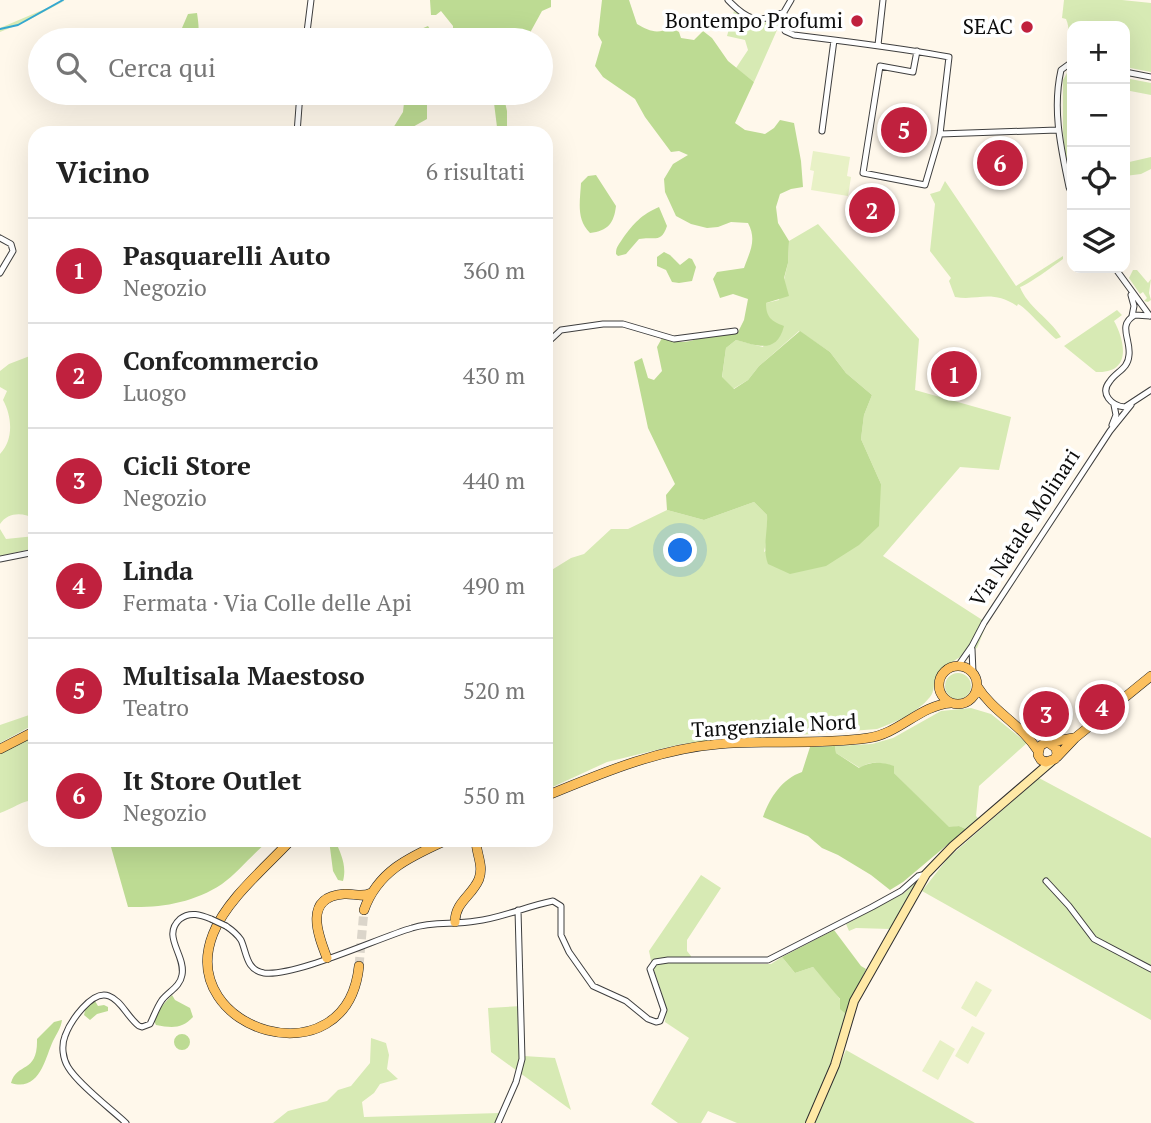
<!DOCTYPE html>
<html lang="it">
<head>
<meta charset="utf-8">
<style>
	:root { --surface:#fff; --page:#f2f2f2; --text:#222; --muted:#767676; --line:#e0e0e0; --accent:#c0213e }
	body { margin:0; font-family:"PT Serif",serif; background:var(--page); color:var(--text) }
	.controls { position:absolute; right:21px; top:21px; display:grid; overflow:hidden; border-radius:14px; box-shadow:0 7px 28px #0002 }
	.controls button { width:63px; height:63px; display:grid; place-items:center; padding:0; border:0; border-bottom:2px solid var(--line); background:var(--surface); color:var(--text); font:35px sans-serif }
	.you { position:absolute; left:681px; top:551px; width:24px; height:24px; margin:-18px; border:5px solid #fff; border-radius:50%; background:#1a73e8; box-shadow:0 0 0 10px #1a73e833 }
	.badge { display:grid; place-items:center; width:46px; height:46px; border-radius:50%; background:var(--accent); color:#fff; font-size:23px; font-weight:700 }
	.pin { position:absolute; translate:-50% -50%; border:4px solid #fff; box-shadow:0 2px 7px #0006 }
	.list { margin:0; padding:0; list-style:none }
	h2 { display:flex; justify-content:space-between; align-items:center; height:91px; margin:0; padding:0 28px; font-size:30px }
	h2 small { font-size:23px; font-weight:400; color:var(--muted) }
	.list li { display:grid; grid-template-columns:46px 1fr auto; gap:21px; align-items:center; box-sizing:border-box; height:105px; padding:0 28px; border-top:2px solid var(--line) }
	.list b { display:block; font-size:26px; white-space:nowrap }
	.list p { margin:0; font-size:23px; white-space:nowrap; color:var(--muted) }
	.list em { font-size:23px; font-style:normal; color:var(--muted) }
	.icon { flex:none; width:38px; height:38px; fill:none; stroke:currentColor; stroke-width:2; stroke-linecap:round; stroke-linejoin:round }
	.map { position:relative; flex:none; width:1151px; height:1123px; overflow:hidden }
	.search { position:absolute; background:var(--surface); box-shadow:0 7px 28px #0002; left:28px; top:28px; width:525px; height:77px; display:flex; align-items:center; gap:18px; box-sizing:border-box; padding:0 24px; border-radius:38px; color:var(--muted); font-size:26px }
	.panel { position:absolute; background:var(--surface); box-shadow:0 7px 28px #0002; left:28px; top:126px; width:525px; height:721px; border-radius:21px }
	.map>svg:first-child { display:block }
	.green { fill:#d7eab4 }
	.forest { fill:#bddb93 }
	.pitch { fill:#e8f1c6 }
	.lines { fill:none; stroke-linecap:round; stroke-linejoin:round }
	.stream { stroke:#34a7d1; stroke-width:2 }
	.primary-tunnel { stroke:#dbd5ca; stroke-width:9; stroke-dasharray:9 4.5; stroke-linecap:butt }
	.street-casing { stroke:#3f3f3f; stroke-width:7 }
	.secondary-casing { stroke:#2e2e2e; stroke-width:10 }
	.primary-casing { stroke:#1d1d1d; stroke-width:10 }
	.street { stroke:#fff; stroke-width:5 }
	.secondary { stroke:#ffe9a6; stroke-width:8 }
	.primary { stroke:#fcc05e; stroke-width:9 }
	.street-bridge-casing { stroke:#3f3f3f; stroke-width:7; stroke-linecap:butt }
	.street-bridge { stroke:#fff; stroke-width:5 }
	.poi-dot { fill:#c0213e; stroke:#fff; stroke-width:2.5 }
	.labels { text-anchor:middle; stroke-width:7; stroke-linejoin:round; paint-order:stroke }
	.poi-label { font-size:21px; fill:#0c0c0c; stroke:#fff; text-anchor:end }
	.street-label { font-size:21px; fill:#0c0c0c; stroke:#fff }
</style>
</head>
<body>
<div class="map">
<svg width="1151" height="1123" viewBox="0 0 1151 1123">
	<rect width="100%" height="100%" fill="#fff8eb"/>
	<path class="green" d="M66,0L27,21L0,32V28Z
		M1064,0H1122L1151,3V72L1125,67V26H1072L1071,58C1065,46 1072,32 1066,19L1062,18Z
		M734,11C743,17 752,22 763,22C770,23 774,20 781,21L754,82L736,68L748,50L745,40L727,36Z
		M1072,70V165L1066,162L1063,133V80L1067,73Z
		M1125,78L1151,83V95L1125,90Z
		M1151,157V169L1141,174L1125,176V163Z
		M945,181L1016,286L1063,256V259C1053,266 1028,285 1020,287C1027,306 1050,319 1061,337L1056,339C1047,332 1024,306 1018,304L1017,306C991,289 979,301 955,297L949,281L951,278L930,251L935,204L930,194L940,191Z
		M818,224L919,339L915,390L1011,417L999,470L960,467L883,556L987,623L977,648C968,652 941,667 936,676C933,683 935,691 930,697C917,713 896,722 877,729L681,744L607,762L546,790V570L550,571L571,558L584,554L611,529H628L667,510L704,520L754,502L767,515L768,532L764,552L881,484L861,439L864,415L872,395L846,373L830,352L799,331L759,366L748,380L733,389L722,378L726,348L736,340L763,347L773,322L766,314V303L779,300L788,263L789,241Z
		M1133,270H1137L1148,283L1151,279L1149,293L1151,300L1148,302L1144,301L1147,298L1143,292L1140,294L1129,278Z
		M1117,310L1122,315L1114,321C1126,343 1131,374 1096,372L1064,346Z
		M35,354V519C23,512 8,512 0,524V529L6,539L35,536V548L0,556V454C14,440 12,416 3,400L7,391L0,387V371L9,364Z
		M945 686a13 13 0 1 1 26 0a13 13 0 1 1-26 0Z
		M971,708L991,714L1027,743L979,786L976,816L979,819L966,829L959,826L949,828L894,773L893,766C881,763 870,760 860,768L836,753L835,746L872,744L893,738L941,711Z
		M35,713V724L0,743V725Z
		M35,735V800C23,800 12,809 0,813V753Z
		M1039,778L1151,838V1020L922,891L948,858Z
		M701,875L721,888L687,940V951L691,956L690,963L771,964L782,957L795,973L813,967C824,980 840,994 845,1011C849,1028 815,1103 807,1123H737L708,1111L701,1123H678L651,1104L689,1038L665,1022C668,998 653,975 649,951Z
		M917,881L918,883L890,929L856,928L849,931L846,924L904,893Z
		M522,1006L524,1056L555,1058L571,1110L491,1052L488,1008Z
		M371,1038L386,1043L389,1055L387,1069L398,1079L380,1084L374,1093L362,1102L364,1117L500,1113L496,1123H273L288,1111L327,1101L338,1090L351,1086L370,1063Z
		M846,1050L975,1123H815Z"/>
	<path class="forest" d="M430,0H551V7L542,11L526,40H425L421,29L428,26L431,31L445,37L453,33V26L441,11L436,15H431Z
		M602,0H629L637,24C649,31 658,35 670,27L679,32L681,38L694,40L703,31L712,38L728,61L754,82L735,123L745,130L765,134L774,128L780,120L794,123L801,161L803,187L791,189L780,194L776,207L778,223L789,241L788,263L784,278L789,296L766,303C766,317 771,321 784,326C777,354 758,346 736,340L726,348L722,377L734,389L748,380L759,366L800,331L830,352L846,373L872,395L864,415L861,439L881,484L879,526L859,545L826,566L790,574L768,564C762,548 768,532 767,515L754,502L704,520L667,510L666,495L675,484L648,428L634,362L642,358L648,378L654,380L662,371L657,347L662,338C689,347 690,339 714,334C722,333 730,333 738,332L744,320L748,299L733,294L720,298L713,279L717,272L744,268C750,251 757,240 748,223L731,222L718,227L707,228L691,224L676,216L665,192L664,179L673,164L688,155L679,151L671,152L645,117L635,99L603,77L595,66L602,42L598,35Z
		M197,13C201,40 199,40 171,40L182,28L188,14Z
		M405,93H423L427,101V119L402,133H390L403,112Z
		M495,93H503L507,111V133H492L497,127L494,103Z
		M596,175L616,206C614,223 608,231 590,233C576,219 580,202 581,183L588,176Z
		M659,207L667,226C661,244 655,236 639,239L626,254L618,256L616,254C616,246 619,245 623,238C634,223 641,215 659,207Z
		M664,252L670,255L680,265L689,258L692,259L696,267L692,281L679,283L672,282L666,270L657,266V257Z
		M835,746L836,753L859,768C871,761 881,762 894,766V773L949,827L959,826L966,829L903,882L890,890L871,875L838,855L822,848L808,836L763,817C770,797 782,779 802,772L810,747Z
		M109,840H270C253,853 239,872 222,884C193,903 161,908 128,907Z
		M329,840H335C341,854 347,866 343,881L338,880L333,871Z
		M834,930L861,966L866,969L846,1014L840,1009V999L813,967L795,973L782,957Z
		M172,995L175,1000L190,1008L193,1017C182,1029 172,1028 156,1025L154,1021L161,1007Z
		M95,1001L98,1006L104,1005L108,1007V1011L97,1014L90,1020L84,1015L86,1006Z
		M62,1020C61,1028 57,1033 53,1041C45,1058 40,1092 11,1083C17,1062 38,1074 37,1039L54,1022Z
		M174 1042a8 8 0 1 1 16 0a8 8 0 1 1-16 0Z"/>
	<path class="pitch" d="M813,151L850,157L847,176L851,177L848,196L811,190L814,171L810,170Z
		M976,981L992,990L976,1017L961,1008Z
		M972,1026L985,1033L968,1064L955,1056Z
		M940,1040L955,1049L938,1080L922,1071Z"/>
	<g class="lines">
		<path class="stream" d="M0,29L18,25L63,0"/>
		<path class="primary-tunnel" d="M359,966L364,910"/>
		<defs>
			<path id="street" d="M728,0C748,21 758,24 784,12
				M791,0L784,12L785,31L794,35L834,40L822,131
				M306,40L311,0
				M834,40C873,45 911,50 949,57L940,134L925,185L863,173L880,66L913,72L917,51
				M878,45L883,0
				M1072,62L1061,70C1052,110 1061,148 1069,187L1072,194
				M1125,72L1151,77
				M297,133L300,93
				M940,134L1057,130
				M0,238L11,244L13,251L0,273
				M1115,268L1150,316
				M1131,295L1134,306L1132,316
				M1150,316L1135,315C1117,325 1131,339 1129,355C1128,369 1117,371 1110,381C1099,394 1112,406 1125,407L1151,390
				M546,344L561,330L603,324H623L674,339L735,331
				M1112,425L1116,415L1114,405
				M0,559L35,552
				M972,649L973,673
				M958,666L972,646L984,623L1110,431L1131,405
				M1046,881L1069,906L1094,939L1151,969
				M226,926C232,930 237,934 241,940C247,953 246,970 264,973C295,977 378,938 412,928C433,921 454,925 476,921C502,918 527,906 553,901L561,906V935L569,952L593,986L626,1001L648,1019L656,1022L660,1021L664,1010L650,969L655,962L668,960H768L872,907L901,891L918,876L926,874
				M126,1123C111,1109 78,1084 68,1067C63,1059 61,1046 65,1036C70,1022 92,989 109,996C121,1000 128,1018 139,1026L142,1027L150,1024C154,1016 157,1007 162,1000C169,991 180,987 182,975C186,955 161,936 180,919C190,911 201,915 211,919
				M498,1123L516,1082L522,1059L518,910"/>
			<path id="secondary" d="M810,1123L835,1065L854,1001L926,874L953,846L1052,761"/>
			<path id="primary" d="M939 685a19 19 0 1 1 38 0a19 19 0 1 1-38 0Z
				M977,686C993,712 1022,725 1038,751
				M1049,743L1056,748L1057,754L1055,759L1046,762L1041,760L1038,755L1040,746L1045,743L1073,738
				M0,749L35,731
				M1057,757L1075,738L1151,676
				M546,796C602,773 658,749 719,744C768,740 819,745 868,738C899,734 920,705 951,703
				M291,840C266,867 226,900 213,934C175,1031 347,1083 359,966
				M364,910C378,870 412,856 447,840
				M455,922C455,902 472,896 479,879C484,865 476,854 476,840
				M327,958C318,935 303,897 344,894C354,893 361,898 371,893"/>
		</defs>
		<use href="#street" class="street-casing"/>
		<use href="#secondary" class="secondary-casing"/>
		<use href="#primary" class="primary-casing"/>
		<use href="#street" class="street"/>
		<use href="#secondary" class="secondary"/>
		<use href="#primary" class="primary"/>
		<defs>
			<path id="street-bridge" d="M211,919L226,926"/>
		</defs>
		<use href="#street-bridge" class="street-bridge-casing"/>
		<use href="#street-bridge" class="street-bridge"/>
	</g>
	<g class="poi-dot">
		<circle cx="857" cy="21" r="7"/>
		<circle cx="1027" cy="27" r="7"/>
	</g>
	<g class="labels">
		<g class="poi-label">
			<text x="843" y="28">Bontempo Profumi</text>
			<text x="1013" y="34">SEAC</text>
		</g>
		<g class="street-label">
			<text transform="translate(1025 528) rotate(-57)" y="7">Via Natale Molinari</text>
			<text transform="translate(774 726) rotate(-3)" y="7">Tangenziale Nord</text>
		</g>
	</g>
</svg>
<div class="controls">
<button>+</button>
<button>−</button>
<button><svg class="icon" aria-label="locate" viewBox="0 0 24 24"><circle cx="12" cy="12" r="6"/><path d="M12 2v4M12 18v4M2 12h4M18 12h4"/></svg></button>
<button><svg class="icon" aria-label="layers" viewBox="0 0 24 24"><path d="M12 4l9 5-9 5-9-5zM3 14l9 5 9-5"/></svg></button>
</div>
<div class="you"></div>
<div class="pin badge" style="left:954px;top:374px">1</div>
<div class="pin badge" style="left:872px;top:210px">2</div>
<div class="pin badge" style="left:1046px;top:714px">3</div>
<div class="pin badge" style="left:1102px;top:707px">4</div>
<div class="pin badge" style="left:904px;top:130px">5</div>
<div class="pin badge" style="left:1000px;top:163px">6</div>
<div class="search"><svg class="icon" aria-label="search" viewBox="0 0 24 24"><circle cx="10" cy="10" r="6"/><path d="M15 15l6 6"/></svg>Cerca qui</div>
<section class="panel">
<h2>Vicino<small>6 risultati</small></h2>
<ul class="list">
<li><span class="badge">1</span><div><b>Pasquarelli Auto</b><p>Negozio</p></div><em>360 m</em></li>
<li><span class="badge">2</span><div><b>Confcommercio</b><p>Luogo</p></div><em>430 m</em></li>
<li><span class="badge">3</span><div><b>Cicli Store</b><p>Negozio</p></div><em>440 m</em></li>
<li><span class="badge">4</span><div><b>Linda</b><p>Fermata · Via Colle delle Api</p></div><em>490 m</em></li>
<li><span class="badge">5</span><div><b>Multisala Maestoso</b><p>Teatro</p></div><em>520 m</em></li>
<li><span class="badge">6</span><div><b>It Store Outlet</b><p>Negozio</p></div><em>550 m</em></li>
</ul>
</section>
</div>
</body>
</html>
